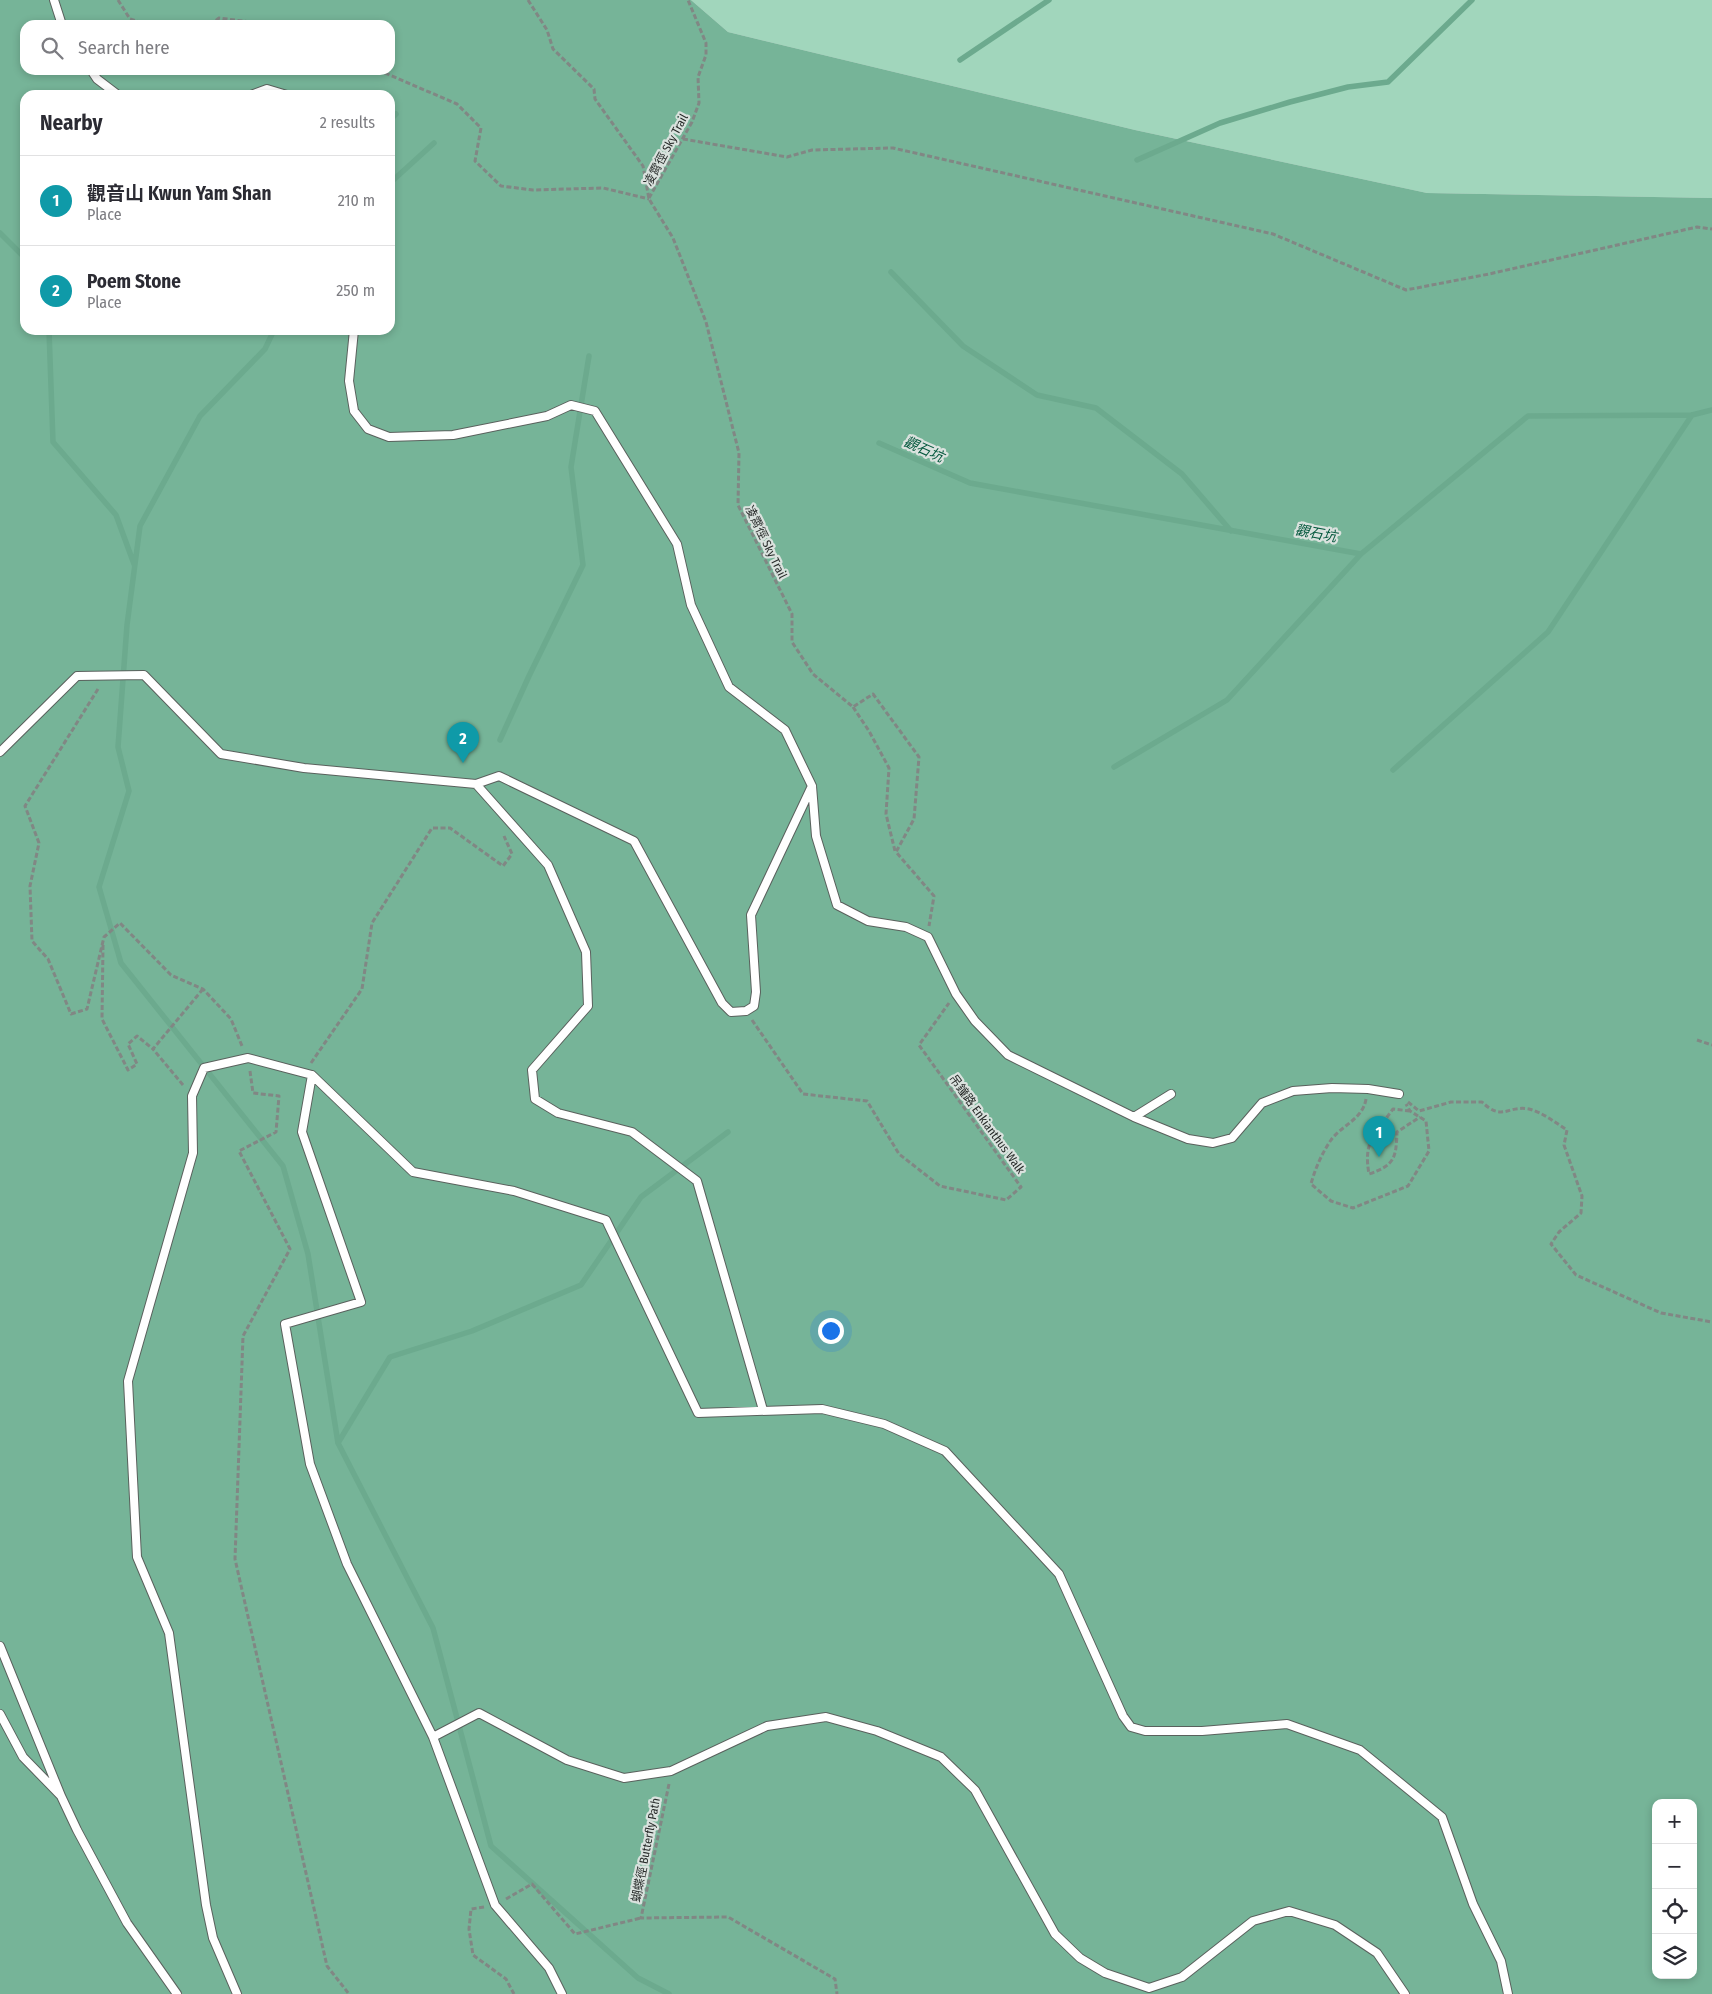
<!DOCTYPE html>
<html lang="en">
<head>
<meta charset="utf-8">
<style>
	:root { --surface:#fff; --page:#f7f7f7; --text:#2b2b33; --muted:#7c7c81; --line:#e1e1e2; --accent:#d93025 }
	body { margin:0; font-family:"Fira Sans Condensed","Noto Sans TC",sans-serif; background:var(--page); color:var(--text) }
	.controls { position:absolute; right:15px; bottom:15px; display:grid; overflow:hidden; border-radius:10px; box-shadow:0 2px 8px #0003 }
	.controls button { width:45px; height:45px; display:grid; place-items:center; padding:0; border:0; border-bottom:1px solid var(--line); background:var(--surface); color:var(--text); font:25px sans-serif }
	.you { position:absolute; left:830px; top:1330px; width:18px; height:18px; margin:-12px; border:4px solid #fff; border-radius:50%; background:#1a73e8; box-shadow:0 0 0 8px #1a73e833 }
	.badge { display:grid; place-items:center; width:32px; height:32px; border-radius:50%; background:var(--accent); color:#fff; font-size:16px; font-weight:700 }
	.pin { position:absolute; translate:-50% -41px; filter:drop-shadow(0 1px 2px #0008) }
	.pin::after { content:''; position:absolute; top:26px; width:18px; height:15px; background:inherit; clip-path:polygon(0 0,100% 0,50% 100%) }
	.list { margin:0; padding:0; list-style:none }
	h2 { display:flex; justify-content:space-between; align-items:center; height:65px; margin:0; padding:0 20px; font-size:21px }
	h2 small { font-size:16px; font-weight:400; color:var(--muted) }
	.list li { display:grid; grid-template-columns:32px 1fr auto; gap:15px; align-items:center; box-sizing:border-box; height:90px; padding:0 20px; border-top:1px solid var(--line) }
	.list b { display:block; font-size:19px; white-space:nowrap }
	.list p { margin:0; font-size:16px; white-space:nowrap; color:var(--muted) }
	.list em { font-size:16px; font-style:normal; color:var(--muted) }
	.icon { flex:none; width:28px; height:28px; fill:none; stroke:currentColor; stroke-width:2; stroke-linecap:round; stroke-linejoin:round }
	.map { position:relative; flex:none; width:1712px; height:1994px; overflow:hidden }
	.search { position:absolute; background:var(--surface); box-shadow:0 2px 8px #0003; left:20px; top:20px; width:375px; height:55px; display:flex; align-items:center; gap:12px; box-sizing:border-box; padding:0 18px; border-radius:15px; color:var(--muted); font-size:19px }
	.panel { position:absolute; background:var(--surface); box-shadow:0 2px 8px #0003; left:20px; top:90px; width:375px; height:245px; border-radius:15px }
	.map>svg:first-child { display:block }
	.green { fill:#a1d6bc }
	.forest { fill:#76b498; fill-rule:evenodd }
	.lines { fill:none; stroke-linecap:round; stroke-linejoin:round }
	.stream { stroke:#6caa8e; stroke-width:5.5 }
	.service-casing { stroke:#5a615d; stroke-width:10 }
	.path { stroke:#818784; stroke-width:3; stroke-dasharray:5 2.5; stroke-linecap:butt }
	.service { stroke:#fff; stroke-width:8 }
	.labels { text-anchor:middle; stroke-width:4.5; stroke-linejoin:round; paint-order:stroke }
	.street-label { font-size:12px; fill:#262928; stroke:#dae2de }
	.water-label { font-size:14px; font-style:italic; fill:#04583d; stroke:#dae2de }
</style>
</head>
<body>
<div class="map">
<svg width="1712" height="1994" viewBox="0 0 1712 1994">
	<rect width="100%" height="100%" fill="#dae2de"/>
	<path class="green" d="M691,0H1712V198L1427,193L1135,130L728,32Z"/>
	<path class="forest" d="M0,0H691L728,32L1135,130L1427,193L1712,198V1994H0ZM25,25H390V70H25ZM25,95H390V330H25ZM1656,1803H1693V1975H1656Z"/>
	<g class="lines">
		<path class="stream" d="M960,60L1049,0
			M390,120L396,114
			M1137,160L1220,123L1290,102L1348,87L1388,82L1472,0
			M390,183L434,143
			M0,233L25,258
			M891,272L963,346L1037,395L1096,408L1182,474L1231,531
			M49,330L53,442L116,515L134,564
			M274,330L265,349L200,416L140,526L127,625L118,747L129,791L99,887L121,963L283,1166L308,1254L338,1443L433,1628L491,1846L638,1978L669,1994
			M879,443L970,483L1361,554L1528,416L1692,415L1712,410
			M500,740L529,676L583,565L571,467L589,356
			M1114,767L1227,700L1361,554
			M1393,770L1548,632L1692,415
			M338,1443L390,1357L472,1331L581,1285L641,1197L728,1132"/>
		<defs>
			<path id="service" d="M54,0L62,25
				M91,70L97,79L118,95
				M251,95L267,89L287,95
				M354,330L349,381L354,411L368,429L389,437L453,435L547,416L571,405L595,411L677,544L691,605L729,687L785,730L812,786
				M0,752L77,676L144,675L221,754L304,768L476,784
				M1134,1117L1171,1094
				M763,1410L697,1181L632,1132L558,1113L535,1099L532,1070L588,1006L586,952L548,865L476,784L499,776L634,841L722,1003L731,1012L746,1011L754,1006L756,992L751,915L812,786L816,836L837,905L868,921L906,927L928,937L956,994L975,1021L1008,1055L1134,1117L1188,1139L1213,1143L1232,1138L1262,1103L1293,1091L1332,1088L1368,1089L1399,1094
				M0,1646L61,1796L23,1757L0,1714
				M433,1737L479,1713L567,1760L624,1778L671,1771L767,1726L826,1717L877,1731L941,1757L975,1790L1055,1934L1080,1958L1105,1973L1149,1988L1182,1977L1253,1921L1289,1911L1335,1925L1377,1953L1405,1994
				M61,1796L77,1830L127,1923L177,1994
				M237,1994L213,1938L206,1905L169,1633L137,1557L128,1381L193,1153L192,1096L204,1068L248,1058L312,1075
				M562,1994L549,1968L495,1905L433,1737L347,1564L310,1464L285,1324L361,1302L302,1132L312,1075L413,1172L514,1191L606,1220L698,1413L822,1409L884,1424L945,1451L1059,1574L1123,1716L1131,1727L1145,1731H1202L1287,1724L1360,1750L1442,1817L1473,1904L1501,1961L1508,1994"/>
		</defs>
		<use href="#service" class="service-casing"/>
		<path class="path" d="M118,0L130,19L150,25
			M528,0L547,30L553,49L594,89L595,99L643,166L649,199L673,238L706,322L739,453L738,505L792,614V642L813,674L853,707L873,694L919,757L914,819L896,852L934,896L929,926
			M210,25L219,18L273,25
			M378,70L457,104L481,128L475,161L501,186L533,190L603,188L649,199
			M683,139L787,157L812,150L893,148L1273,234L1406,290L1489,274L1697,227L1712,229
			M649,198L692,122L699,103L698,77L706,55V43L688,0
			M98,689L25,806L39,843L30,886L32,941L48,959L71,1014L87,1009L104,937L120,923L171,975L203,989L231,1019L242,1046
			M853,707L869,731L889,768L886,814L895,851
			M103,945L102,1019L128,1070L137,1064L128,1044L137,1036L153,1049
			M752,1020L803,1094L867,1101L899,1154L940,1186L1006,1200L1021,1187L919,1045L949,1003
			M1697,1040L1712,1045
			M311,1063L362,989L372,923L432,828H450L503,866L512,854L504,836
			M250,1071L253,1093L279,1096L276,1132L239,1151L290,1249L243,1336L235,1559L327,1966L349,1994
			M183,1085L153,1049L203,989
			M1366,1099C1363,1119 1342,1125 1331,1140C1322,1153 1315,1169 1311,1184L1331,1201L1353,1208L1408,1186L1429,1151L1426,1121L1410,1111L1406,1104
			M1408,1102L1419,1111L1451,1102H1482C1503,1122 1507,1105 1529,1109C1542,1112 1556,1123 1567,1130L1564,1145L1582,1196L1581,1213L1559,1232L1551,1244L1576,1275L1661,1313L1712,1322
			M1410,1111L1393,1109C1375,1134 1363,1141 1369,1174C1395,1165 1396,1158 1397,1132L1420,1117
			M669,1784L641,1918L728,1917L835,1979L837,1994
			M506,1899L532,1884L575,1934L641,1918
			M484,1907L471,1909L469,1929L473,1955L506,1979L514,1994"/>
		<use href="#service" class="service"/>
	</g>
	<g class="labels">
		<g class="street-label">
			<text transform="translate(666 150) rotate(-62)" y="4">凌霄徑 Sky Trail</text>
			<text transform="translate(766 542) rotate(64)" y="4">凌霄徑 Sky Trail</text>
			<text transform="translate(987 1124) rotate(54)" y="4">吊鐘路 Enkianthus Walk</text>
			<text transform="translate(646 1850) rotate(-79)" y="4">蝴蝶徑 Butterfly Path</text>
		</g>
		<g class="water-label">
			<text transform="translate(924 449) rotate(24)" y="5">觀石坑</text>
			<text transform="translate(1316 533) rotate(10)" y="5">觀石坑</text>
		</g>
	</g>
</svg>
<div class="controls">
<button>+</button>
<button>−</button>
<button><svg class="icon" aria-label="locate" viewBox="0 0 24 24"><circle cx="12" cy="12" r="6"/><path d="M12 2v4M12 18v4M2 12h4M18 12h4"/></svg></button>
<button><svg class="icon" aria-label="layers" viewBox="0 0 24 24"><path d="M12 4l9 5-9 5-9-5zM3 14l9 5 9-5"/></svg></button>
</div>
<div class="you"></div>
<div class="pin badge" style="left:1379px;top:1157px;background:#0f9aa8">1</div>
<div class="pin badge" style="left:463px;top:763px;background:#0f9aa8">2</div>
<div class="search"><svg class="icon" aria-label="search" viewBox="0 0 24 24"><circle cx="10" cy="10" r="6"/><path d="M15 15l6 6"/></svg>Search here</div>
<section class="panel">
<h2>Nearby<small>2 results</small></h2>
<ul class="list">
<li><span class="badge" style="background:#0f9aa8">1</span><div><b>觀音山 Kwun Yam Shan</b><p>Place</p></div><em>210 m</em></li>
<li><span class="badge" style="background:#0f9aa8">2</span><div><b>Poem Stone</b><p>Place</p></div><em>250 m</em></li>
</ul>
</section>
</div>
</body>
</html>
